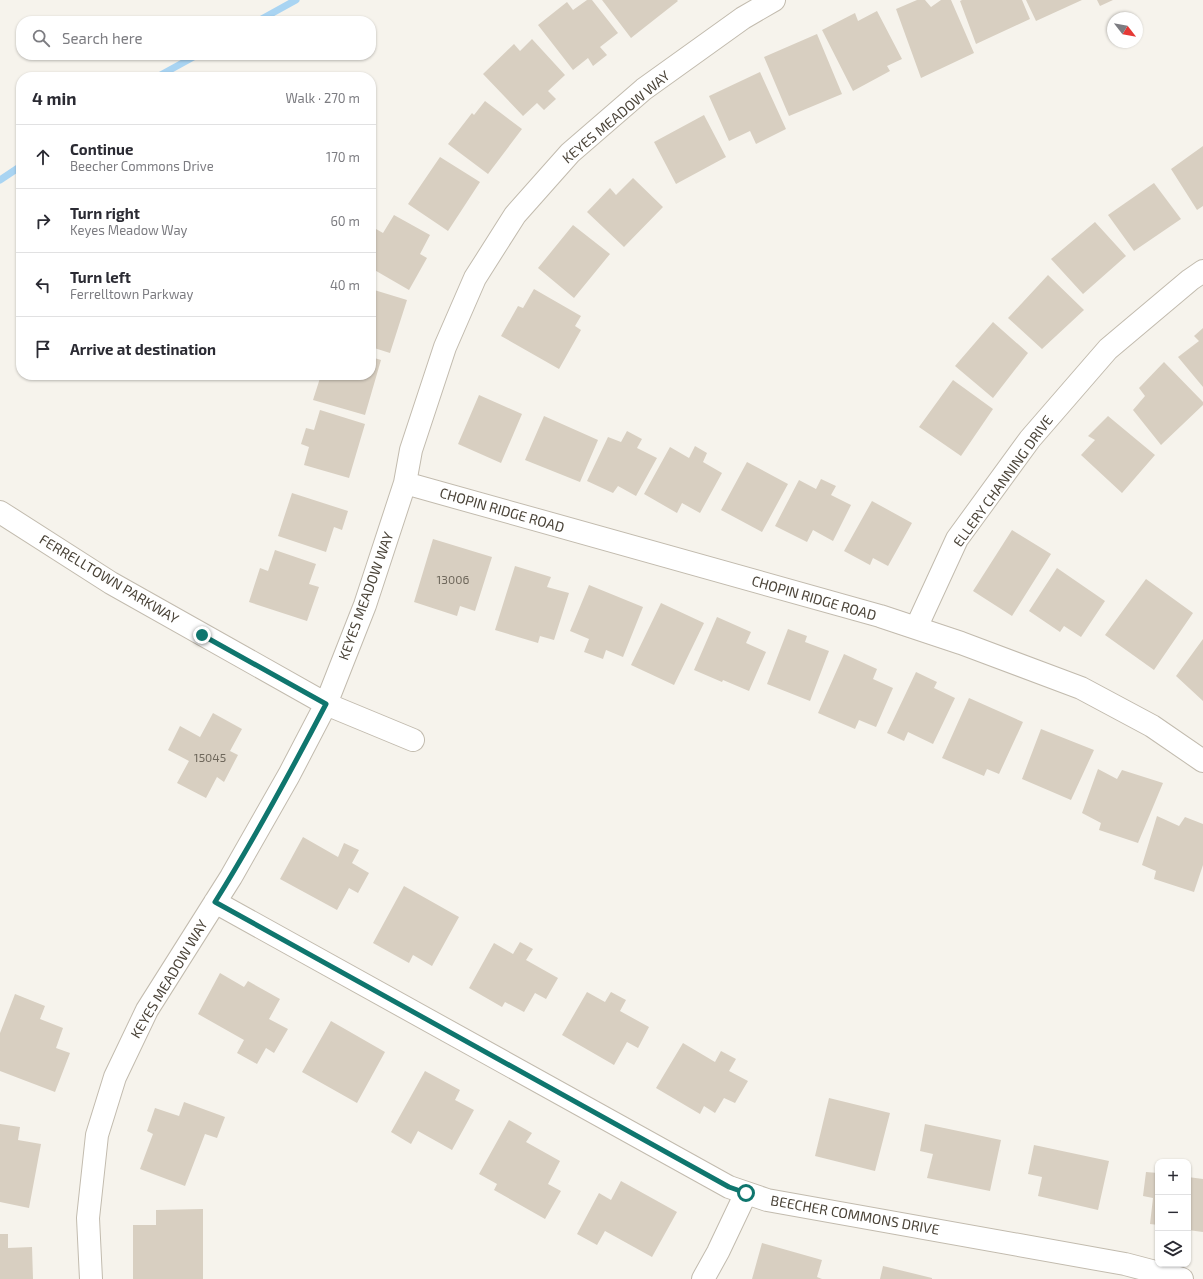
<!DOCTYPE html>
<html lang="en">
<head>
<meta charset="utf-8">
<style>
	:root { --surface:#fff; --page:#f2f2f3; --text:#2b2b33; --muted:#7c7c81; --line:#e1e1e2 }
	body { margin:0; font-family:"Exo 2",sans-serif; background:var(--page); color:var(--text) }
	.controls { position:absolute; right:12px; bottom:12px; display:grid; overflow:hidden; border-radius:8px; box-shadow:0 1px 3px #0004 }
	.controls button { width:36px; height:36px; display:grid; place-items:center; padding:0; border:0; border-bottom:1px solid var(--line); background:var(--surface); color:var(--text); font:20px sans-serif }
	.compass { position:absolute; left:1107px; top:12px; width:36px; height:36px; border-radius:50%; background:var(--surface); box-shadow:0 1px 3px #0004; rotate:121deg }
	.stop { position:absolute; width:12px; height:12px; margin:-9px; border:3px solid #0f766e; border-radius:50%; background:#fff }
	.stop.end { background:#0f766e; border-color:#fff; box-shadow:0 1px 4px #0008 }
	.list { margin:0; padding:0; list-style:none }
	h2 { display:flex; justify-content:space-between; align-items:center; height:52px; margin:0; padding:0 16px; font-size:17px }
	h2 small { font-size:13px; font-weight:400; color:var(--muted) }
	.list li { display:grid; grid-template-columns:26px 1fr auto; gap:12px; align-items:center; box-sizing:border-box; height:64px; padding:0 16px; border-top:1px solid var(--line) }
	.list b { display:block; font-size:15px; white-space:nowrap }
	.list p { margin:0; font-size:13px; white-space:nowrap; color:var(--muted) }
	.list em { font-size:13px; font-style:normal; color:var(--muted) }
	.icon { flex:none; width:22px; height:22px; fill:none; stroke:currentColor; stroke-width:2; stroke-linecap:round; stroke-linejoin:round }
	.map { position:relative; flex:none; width:1203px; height:1279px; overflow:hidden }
	.search { position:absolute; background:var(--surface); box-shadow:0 1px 3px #0004; left:16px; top:16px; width:360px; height:44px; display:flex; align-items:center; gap:10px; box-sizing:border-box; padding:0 14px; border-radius:16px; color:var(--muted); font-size:15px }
	.panel { position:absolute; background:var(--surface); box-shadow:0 1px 3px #0004; left:16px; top:72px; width:360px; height:308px; border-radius:16px }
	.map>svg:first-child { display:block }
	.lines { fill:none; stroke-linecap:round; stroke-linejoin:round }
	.stream { stroke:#a9d4f2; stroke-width:7 }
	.building { fill:#d8cfc1 }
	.street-casing { stroke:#c2bbae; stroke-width:24 }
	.street { stroke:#fff; stroke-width:22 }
	.route { stroke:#0f766e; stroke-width:5 }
	.labels { text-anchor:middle; stroke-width:4; stroke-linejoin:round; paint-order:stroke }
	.number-label { font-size:12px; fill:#6e675b }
	.street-label { font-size:14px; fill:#4b4439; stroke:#fff }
</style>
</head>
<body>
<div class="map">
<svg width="1203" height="1279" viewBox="0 0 1203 1279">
	<rect width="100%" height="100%" fill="#f6f3ec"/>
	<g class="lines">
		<path class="stream" d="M258,21L296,0
			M157,77L197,55
			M0,180L21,166"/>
	</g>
	<path class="building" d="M587,0H592L618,33L600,47L607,55L593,66L588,58L573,70L538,25L567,2L573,10Z
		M602,0H677L678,1L631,38Z
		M917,0H925L931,7L941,0H951L974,53L921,78L896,9Z
		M962,0H1022L1030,19L976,44L960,1Z
		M1026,0H1082L1036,21Z
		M1097,0H1113L1100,6Z
		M877,11L902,59L887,66L890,71L853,91L822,30L855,13L858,21Z
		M817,34L842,94L789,116L764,57Z
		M532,39L565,75L548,91L556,99L544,110L537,103L523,116L483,74L514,44L520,51Z
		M760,72L786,129L756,144L750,131L729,141L709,96Z
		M485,101L522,129L488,174L448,144L472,113L474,115Z
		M704,115L726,157L676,184L654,142Z
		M1203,146V206L1197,210L1171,169Z
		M440,157L480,182L448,231L408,204Z
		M633,178L663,207L624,247L587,212L610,188L616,195Z
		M1154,183L1181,219L1134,251L1108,215Z
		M394,215L430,235L420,254L427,258L409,290L371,268V239L376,229L383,233Z
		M1095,222L1126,256L1083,294L1051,259Z
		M573,225L610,254L574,298L538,268Z
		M1048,275L1084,310L1042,349L1008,318Z
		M371,289L407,300L390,353L371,347Z
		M534,289L581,316L575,326L581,330L559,369L501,336L518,306L523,308Z
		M993,322L1028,353L993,398L955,366Z
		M1203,328V387L1178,357L1199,341L1194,336Z
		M371,357L381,360L365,415L313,400L321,375H371Z
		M1164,362L1203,402V405L1161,445L1133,410L1145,396L1139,388Z
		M953,380L993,409L961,456L919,427Z
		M479,395L522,414L501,463L458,444Z
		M320,410L365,424L349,478L304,465L309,447L301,444L306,428L314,430Z
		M544,416L598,440L580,482L525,460Z
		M1108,416L1155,455L1122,493L1081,455L1095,440L1088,436Z
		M627,431L642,439L637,448L657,458L636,496L618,486L613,493L587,481L608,437L621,442Z
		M695,446L707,453L703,462L722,473L700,513L682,503L677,513L644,494L670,447L689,458Z
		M747,462L788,484L762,532L721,510Z
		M821,479L836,486L831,495L851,505L833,541L813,530L807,542L775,526L799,480L816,489Z
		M292,493L348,511L342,530L334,527L326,552L278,536Z
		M872,501L912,523L888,566L873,558L870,565L844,551Z
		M1012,530L1051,554L1012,616L973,591Z
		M433,539L492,557L475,611L460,606L457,616L414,602Z
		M275,550L316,564L309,584L319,587L307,621L249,602L260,568L268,571Z
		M515,566L551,577L547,587L569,593L554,640L540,636L538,643L495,630Z
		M1057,568L1105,601L1081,637L1064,626L1060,632L1029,611Z
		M1146,579L1193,613L1154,670L1105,635Z
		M589,585L643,607L623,657L606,650L603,659L584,652L589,639L570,631Z
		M661,603L704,623L674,685L631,665Z
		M717,617L751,632L746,643L766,652L749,691L723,680L722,682L694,670Z
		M788,629L807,636L805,642L829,651L810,701L767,684Z
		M1203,639V701L1176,676Z
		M844,654L877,669L873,679L893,688L876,727L859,720L855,729L818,713Z
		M916,672L937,682L934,688L955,698L933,744L908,732L904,741L887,733Z
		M969,698L1023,722L999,774L987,769L984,776L942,758Z
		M213,713L242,729L230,751L238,755L224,782L217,777L206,798L177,783L189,761L168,750L180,726L200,737Z
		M1041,729L1094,750L1071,800L1022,779Z
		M1098,769L1117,779L1122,770L1163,783L1138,843L1099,830L1101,823L1082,813Z
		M1157,816L1179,826L1185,817L1203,824V865L1194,892L1154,879L1156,871L1142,865Z
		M303,837L338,857L344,843L359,850L352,863L369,873L358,893L349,888L337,910L280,879Z
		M404,886L459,917L432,966L413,955L409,963L373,943Z
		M520,942L533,949L526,960L558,978L546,999L535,993L524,1012L505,1002L502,1007L469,988L494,943L513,954Z
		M220,973L244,987L248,981L280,999L269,1019L288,1029L274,1053L266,1048L257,1064L237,1053L244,1040L198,1014Z
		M587,992L605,1002L611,992L626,1000L620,1011L649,1027L638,1048L627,1042L614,1065L562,1035Z
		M15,994L45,1006L40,1019L63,1028L56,1048L70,1053L55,1092L0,1071V1033Z
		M331,1021L385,1052L357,1103L302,1072Z
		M683,1043L715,1062L721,1051L736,1059L729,1071L748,1081L735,1103L724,1098L715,1113L704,1106L700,1114L656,1088Z
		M425,1071L460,1090L455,1100L474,1110L452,1150L418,1131L411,1144L391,1132Z
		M829,1098L890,1113L875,1171L815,1156Z
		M184,1102L225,1117L217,1138L205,1134L185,1186L140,1169L153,1134L147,1131L155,1108L179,1116Z
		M509,1120L532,1133L526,1142L560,1161L548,1184L561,1191L545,1219L494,1190L497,1184L479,1174Z
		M0,1124L20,1127L18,1140L41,1144L29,1208L0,1202Z
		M925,1124L1001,1140L990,1191L927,1178L933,1154L920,1151Z
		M1034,1145L1109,1161L1098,1210L1038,1196L1042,1177L1028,1174Z
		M1146,1172L1158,1173V1225L1150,1224L1153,1198L1143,1196Z
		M1188,1177L1203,1179V1232L1188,1230Z
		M621,1181L677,1212L652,1257L605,1231L597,1245L577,1234L599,1193L611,1200Z
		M203,1209V1279H133V1225H156V1210Z
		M0,1234H8V1248L32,1247L33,1279H0Z
		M762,1243L822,1260L817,1277L822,1279H752Z
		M883,1266L932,1278V1279H880Z"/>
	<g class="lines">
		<defs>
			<path id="street" d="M405,483L880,616L961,643L1081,688L1152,726L1203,761
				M0,512L111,583L326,704L413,740
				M916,628L957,539L1030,439L1108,349L1190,280L1203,271
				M215,902L729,1187L767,1200L1125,1264L1182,1279
				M91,1279L88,1218L97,1135L115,1077L147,1010L231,877L289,775L326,704L365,605L405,483L411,450L445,347L475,278L515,215L570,153L644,89L743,18L774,0
				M703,1279L718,1252L746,1193"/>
		</defs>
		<use href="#street" class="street-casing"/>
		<use href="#street" class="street"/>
	</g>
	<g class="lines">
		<path class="route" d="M202,635L326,704C291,771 255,838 215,902L729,1187L746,1193"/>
	</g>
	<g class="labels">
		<g class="number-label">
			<text x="453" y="584">13006</text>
			<text x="210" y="762">15045</text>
		</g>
		<g class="street-label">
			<text transform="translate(616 117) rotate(-40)" y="5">KEYES MEADOW WAY</text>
			<text transform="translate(1003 481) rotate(-54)" y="5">ELLERY CHANNING DRIVE</text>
			<text transform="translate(502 510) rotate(16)" y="5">CHOPIN RIDGE ROAD</text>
			<text transform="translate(109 579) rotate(31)" y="5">FERRELLTOWN PARKWAY</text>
			<text transform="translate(366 596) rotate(-70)" y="5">KEYES MEADOW WAY</text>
			<text transform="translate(814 598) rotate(16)" y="5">CHOPIN RIDGE ROAD</text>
			<text transform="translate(169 979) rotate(-59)" y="5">KEYES MEADOW WAY</text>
			<text transform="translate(855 1215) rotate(10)" y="5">BEECHER COMMONS DRIVE</text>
		</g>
	</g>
</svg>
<div class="controls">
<button>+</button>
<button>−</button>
<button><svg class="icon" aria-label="layers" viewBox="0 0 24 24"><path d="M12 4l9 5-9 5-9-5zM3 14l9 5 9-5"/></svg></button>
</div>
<svg class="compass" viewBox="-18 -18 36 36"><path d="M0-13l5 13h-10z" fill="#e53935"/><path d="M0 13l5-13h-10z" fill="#7c7c81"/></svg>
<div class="stop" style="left:746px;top:1193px"></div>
<div class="stop end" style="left:202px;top:635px"></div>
<div class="search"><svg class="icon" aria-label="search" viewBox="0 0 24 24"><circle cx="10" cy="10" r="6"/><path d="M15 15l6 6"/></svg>Search here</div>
<section class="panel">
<h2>4 min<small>Walk · 270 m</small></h2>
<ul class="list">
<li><svg class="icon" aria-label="ahead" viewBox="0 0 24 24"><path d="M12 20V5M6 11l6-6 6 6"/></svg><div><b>Continue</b><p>Beecher Commons Drive</p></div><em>170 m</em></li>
<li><svg class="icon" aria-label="right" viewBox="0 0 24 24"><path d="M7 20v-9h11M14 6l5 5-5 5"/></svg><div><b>Turn right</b><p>Keyes Meadow Way</p></div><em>60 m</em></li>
<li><svg class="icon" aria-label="left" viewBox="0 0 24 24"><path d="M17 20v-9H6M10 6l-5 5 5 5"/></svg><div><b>Turn left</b><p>Ferrelltown Parkway</p></div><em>40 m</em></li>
<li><svg class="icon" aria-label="arrive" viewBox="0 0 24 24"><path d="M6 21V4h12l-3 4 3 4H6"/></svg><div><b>Arrive at destination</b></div></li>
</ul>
</section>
</div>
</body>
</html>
